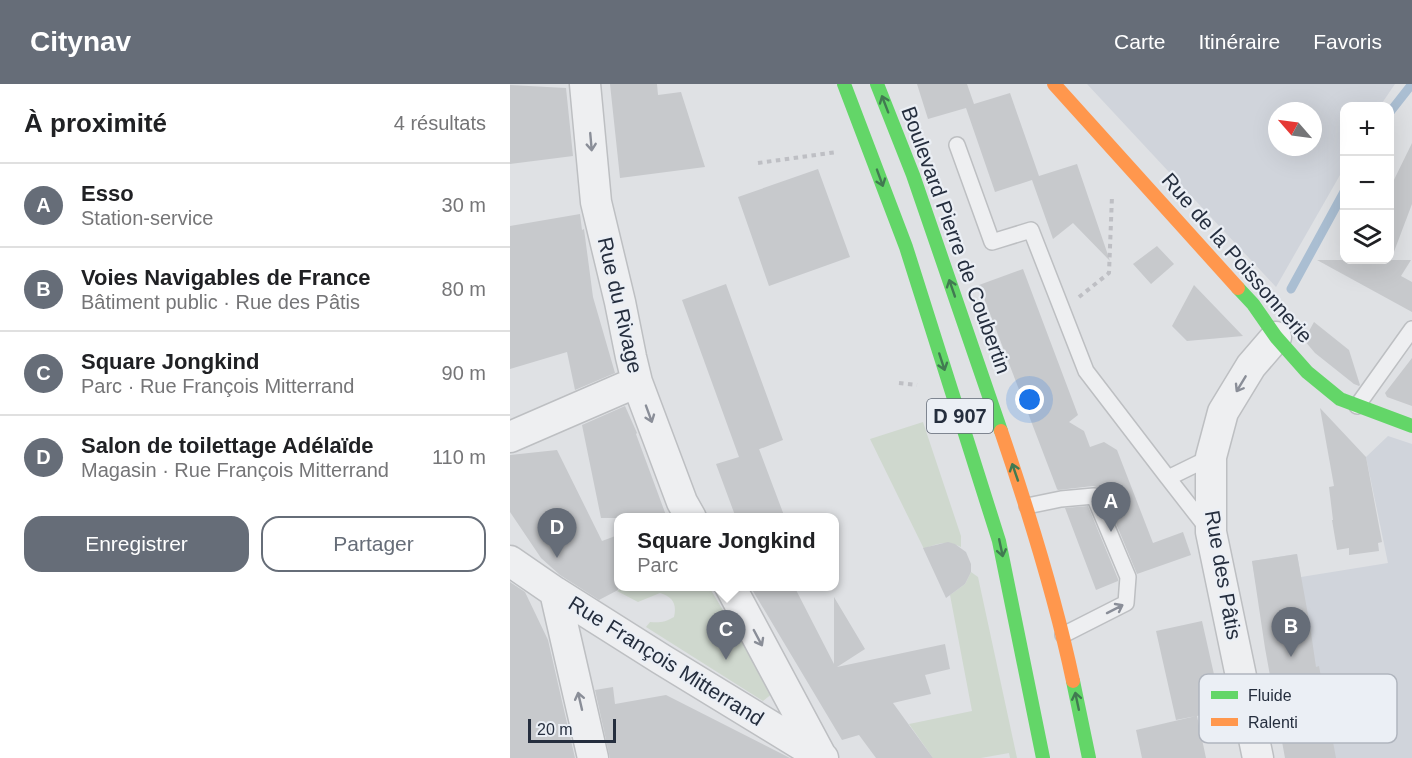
<!DOCTYPE html>
<html lang="fr">
<head>
<meta charset="utf-8">
<style>
	:root { --surface:#fff; --page:#f2f2f2; --text:#202124; --muted:#757577; --line:#e0e0e0; --accent:#666d78 }
	body { margin:0; font-family:Arial,sans-serif; background:var(--page); color:var(--text) }
	.controls { position:absolute; right:18px; top:18px; display:grid; overflow:hidden; border-radius:12px; box-shadow:0 6px 24px #0002 }
	.controls button { width:54px; height:54px; display:grid; place-items:center; padding:0; border:0; border-bottom:2px solid var(--line); background:var(--surface); color:var(--text); font:30px sans-serif }
	.compass { position:absolute; left:758px; top:18px; width:54px; height:54px; border-radius:50%; background:var(--surface); box-shadow:0 6px 24px #0002; rotate:298deg }
	.scale { position:absolute; left:18px; bottom:15px; width:88px; box-sizing:border-box; padding-left:6px; border:3px solid #252e3e; border-top:0; font-size:16px; line-height:21px; white-space:nowrap; color:#252e3e; -webkit-text-stroke:4px #ebeff5; paint-order:stroke }
	.you { position:absolute; left:520px; top:316px; width:21px; height:21px; margin:-15px; border:4px solid #fff; border-radius:50%; background:#1a73e8; box-shadow:0 0 0 9px #1a73e833 }
	.badge { display:grid; place-items:center; width:39px; height:39px; border-radius:50%; background:var(--accent); color:#fff; font-size:20px; font-weight:700 }
	.pin { position:absolute; translate:-50% -50px; filter:drop-shadow(0 2px 3px #0008) }
	.pin::after { content:''; position:absolute; top:32px; width:21px; height:18px; background:inherit; clip-path:polygon(0 0,100% 0,50% 100%) }
	.popup { position:absolute; left:104px; top:429px; width:225px; height:78px; box-sizing:border-box; display:grid; place-content:center; border-radius:12px; background:var(--surface); filter:drop-shadow(0 2px 4px #0005); font-size:20px; white-space:nowrap; color:var(--muted) }
	.popup b { font-size:22px; color:var(--text) }
	.popup::after { content:''; position:absolute; left:50%; top:100%; margin-left:-12px; border:12px solid transparent; border-top-color:var(--surface) }
	.list { margin:0; padding:0; list-style:none }
	h2 { display:flex; justify-content:space-between; align-items:center; height:78px; margin:0; padding:0 24px; font-size:26px }
	h2 small { font-size:20px; font-weight:400; color:var(--muted) }
	.list li { display:grid; grid-template-columns:39px 1fr auto; gap:18px; align-items:center; box-sizing:border-box; height:84px; padding:0 24px; border-top:2px solid var(--line) }
	.list b { display:block; font-size:22px; white-space:nowrap }
	.list p { margin:0; font-size:20px; white-space:nowrap; color:var(--muted) }
	.list em { font-size:20px; font-style:normal; color:var(--muted) }
	.actions { display:flex; gap:12px; padding:18px 24px }
	.actions a { flex:1; padding:14px 0; border:2px solid var(--accent); border-radius:18px; text-align:center; font-size:21px; color:var(--accent) }
	.actions .main { background:var(--accent); color:#fff }
	.icon { flex:none; width:33px; height:33px; fill:none; stroke:currentColor; stroke-width:2; stroke-linecap:round; stroke-linejoin:round }
	.map { position:relative; flex:none; width:902px; height:674px; overflow:hidden }
	header { display:flex; align-items:center; gap:36px; box-sizing:border-box; height:84px; padding:0 30px; background:var(--accent); color:#fff }
	header strong { font-size:28px }
	nav { display:flex; gap:33px; margin-inline-start:auto; font-size:21px }
	main { display:flex }
	aside { flex:1; background:var(--surface) }
	.map>svg:first-child { display:block }
	.built { fill:#d0d4db; fill-rule:evenodd }
	.green { fill:#cfd8ce }
	.lines { fill:none; stroke-linecap:round; stroke-linejoin:round }
	.stream { stroke:#aabed2; stroke-width:9 }
	.building { fill:#c7c9cc }
	.lane-casing { stroke:#bdbfc2; stroke-width:18 }
	.street-casing { stroke:#bdbfc2; stroke-width:33 }
	.path { stroke:#bebfc4; stroke-width:4; stroke-dasharray:4.5 4.5; stroke-linecap:butt }
	.lane { stroke:#eeeff1; stroke-width:15 }
	.street { stroke:#eeeff1; stroke-width:30 }
	.fast { stroke:#63d668; stroke-width:14 }
	.slow { stroke:#ff974d; stroke-width:14 }
	.oneway { stroke:#417a51 }
	.oneway2 { stroke:#8a8e98 }
	.labels { text-anchor:middle; stroke-width:4.5; stroke-linejoin:round; paint-order:stroke }
	.shield { fill:#ebeff5; stroke:#606875; stroke-width:1.5 }
	.shield-label { font-size:20px; font-weight:bold; fill:#252e3e }
	.street-label { font-size:21px; fill:#252e3e; stroke:#ebeff5 }
	.key { fill:#ebeff5; stroke:#b0b5be; stroke-width:1.5 }
	.key-label { font-size:16px; fill:#252e3e }
</style>
</head>
<body>
<header>
<strong>Citynav</strong>
<nav><a>Carte</a><a>Itinéraire</a><a>Favoris</a></nav>
</header>
<main>
<aside>
<h2>À proximité<small>4 résultats</small></h2>
<ul class="list">
<li><span class="badge">A</span><div><b>Esso</b><p>Station-service</p></div><em>30 m</em></li>
<li><span class="badge">B</span><div><b>Voies Navigables de France</b><p>Bâtiment public · Rue des Pâtis</p></div><em>80 m</em></li>
<li><span class="badge">C</span><div><b>Square Jongkind</b><p>Parc · Rue François Mitterrand</p></div><em>90 m</em></li>
<li><span class="badge">D</span><div><b>Salon de toilettage Adélaïde</b><p>Magasin · Rue François Mitterrand</p></div><em>110 m</em></li>
</ul>
<div class="actions"><a class="main">Enregistrer</a><a>Partager</a></div>
</aside>
<div class="map">
<svg width="902" height="674" viewBox="0 0 902 674">
	<rect width="100%" height="100%" fill="#dfe1e4"/>
	<path class="built" d="M577,0H885L870,22H834V84L766,203ZM767,27H803V63H767Z
		M878,352L902,360V674H776L742,477L787,470L791,493L878,479L856,373Z"/>
	<path class="green" d="M413,338L451,452V463C438,456 427,459 414,465L360,355Z
		M461,488L468,493L507,674H500L499,669L471,674H423L399,640L462,627L440,511L455,500Z
		M116,502L199,503L263,609L253,617L136,543L140,538C150,539 155,538 164,533C167,520 163,513 150,509L128,518L107,507Z"/>
	<g class="lines">
		<path class="stream" d="M880,28L902,0
			M781,205L834,108"/>
	</g>
	<path class="building" d="M100,0H147L148,11L171,8L195,83L110,94Z
		M407,0H457L464,20L500,9L529,92L567,80L600,177L563,139L543,155L522,96L485,108L456,24L418,35Z
		M0,1L56,4L63,72L0,80Z
		M902,59V120L882,173H879V106Z
		M308,85L340,173L259,202L228,113Z
		M70,130L72,146L74,145L83,213L105,289L65,306L57,268L0,285V142Z
		M647,162L664,180L641,200L623,180Z
		M807,176H901L891,192L902,198V228Z
		M513,185L568,331L559,338L574,347L580,363L594,358L607,366L643,459L673,448L681,471L627,490L593,408L590,404L583,402L548,406L547,405L469,201Z
		M216,200L273,356L242,368L249,365L275,434H226L206,380L229,373L172,216Z
		M684,201L733,252L677,257L662,242Z
		M804,238L839,266L850,301L849,302L844,300L805,269L794,256Z
		M902,274V322L877,313L875,309Z
		M115,322L127,349L126,350L157,434H91L72,341Z
		M810,324L856,373L872,458L868,459L869,467L839,471V464L827,466L822,436H823L819,403L824,402Z
		M47,366L92,457L108,451V506L89,516L50,491L31,474L0,428V371Z
		M578,422L608,495V497L586,506L555,424Z
		M438,458L445,460L456,468L461,480V488L455,500L436,514L413,464Z
		M787,470L800,542L806,583L809,582L826,674H775L755,564L742,477Z
		M0,498L15,508L38,556L65,674H0Z
		M240,502H284L324,580V513L355,565L327,583L435,560L440,585L415,591L421,610L383,619L423,674H366L349,651L332,656Z
		M692,537L712,626L687,632L696,674H632L626,646L686,632L666,636L646,547Z
		M103,603L105,620L156,611L280,674H100L85,606Z"/>
	<g class="lines">
		<defs>
			<path id="lane" d="M447,61L482,158L521,146L576,287L658,394
				M847,322L902,245
				M517,422L551,415L584,412L618,493L616,519L553,551
				M697,444L658,394L701,373"/>
			<path id="street" d="M75,0L86,118L110,218L121,273L127,298L172,418L181,434
				M0,353L127,298
				M0,477L45,508L151,575L313,674
				M220,502L311,672
				M45,508L83,674
				M748,674L701,448V373L713,328L741,282L766,253"/>
		</defs>
		<use href="#lane" class="lane-casing"/>
		<use href="#street" class="street-casing"/>
		<path class="path" d="M248,79L327,68
			M569,213L599,189L602,112
			M389,299L407,301"/>
		<use href="#lane" class="lane"/>
		<use href="#street" class="street"/>
		<path class="fast" d="M334,0L396,163L489,457L533,674
			M367,0L403,91L491,347
			M728,204L743,220L766,253L797,288L830,315L902,342
			M563,597L579,674"/>
		<path class="slow" d="M544,0L728,204
			M491,347C519,429 545,512 563,597"/>
	</g>
	<defs><path id="oneway-shaft" d="M-6 0H5M1.5-3L5.5 0L1.5 3" fill="none" stroke-width="1.6" stroke-linecap="round" stroke-linejoin="round" transform="scale(1.5)"/></defs>
	<g class="oneway">
		<use href="#oneway-shaft" transform="translate(375 20) rotate(-111)"/>
		<use href="#oneway-shaft" transform="translate(370 94) rotate(70)"/>
		<use href="#oneway-shaft" transform="translate(442 204) rotate(-109)"/>
		<use href="#oneway-shaft" transform="translate(432 278) rotate(72)"/>
		<use href="#oneway-shaft" transform="translate(505 388) rotate(-109)"/>
		<use href="#oneway-shaft" transform="translate(491 464) rotate(78)"/>
		<use href="#oneway-shaft" transform="translate(567 617) rotate(-102)"/>
	</g>
	<g class="oneway2">
		<use href="#oneway-shaft" transform="translate(81 58) rotate(85)"/>
		<use href="#oneway-shaft" transform="translate(731 300) rotate(121)"/>
		<use href="#oneway-shaft" transform="translate(139 330) rotate(70)"/>
		<use href="#oneway-shaft" transform="translate(605 525) rotate(-27)"/>
		<use href="#oneway-shaft" transform="translate(248 554) rotate(62)"/>
		<use href="#oneway-shaft" transform="translate(70 617) rotate(-103)"/>
	</g>
	<g class="labels">
		<rect class="shield" x="417" y="315" width="66" height="34" rx="4.5"/>
		<g class="shield-label">
			<text x="450" y="339">D 907</text>
		</g>
		<g class="street-label">
			<text transform="translate(446 156) rotate(70)" y="7">Boulevard Pierre de Coubertin</text>
			<text transform="translate(727 174) rotate(49)" y="7">Rue de la Poissonnerie</text>
			<text transform="translate(110 221) rotate(77)" y="7">Rue du Rivage</text>
			<text transform="translate(713 491) rotate(80)" y="7">Rue des Pâtis</text>
			<text transform="translate(156 577) rotate(32)" y="7">Rue François Mitterrand</text>
		</g>
	</g>
	<rect x="689" y="590" width="198" height="69" rx="9" class="key"/>
	<rect x="701" y="607" width="27" height="8" fill="#63d668"/>
	<rect x="701" y="634" width="27" height="8" fill="#ff974d"/>
	<g class="key-label">
		<text x="738" y="617">Fluide</text>
		<text x="738" y="644">Ralenti</text>
	</g>
</svg>
<div class="controls">
<button>+</button>
<button>−</button>
<button><svg class="icon" aria-label="layers" viewBox="0 0 24 24"><path d="M12 4l9 5-9 5-9-5zM3 14l9 5 9-5"/></svg></button>
</div>
<svg class="compass" viewBox="-18 -18 36 36"><path d="M0-13l5 13h-10z" fill="#e53935"/><path d="M0 13l5-13h-10z" fill="#757577"/></svg>
<div class="scale">20 m</div>
<div class="you"></div>
<div class="pin badge" style="left:601px;top:448px">A</div>
<div class="pin badge" style="left:781px;top:573px">B</div>
<div class="pin badge" style="left:216px;top:576px">C</div>
<div class="popup"><b>Square Jongkind</b>Parc</div>
<div class="pin badge" style="left:47px;top:474px">D</div>
</div>
</main>
</body>
</html>
